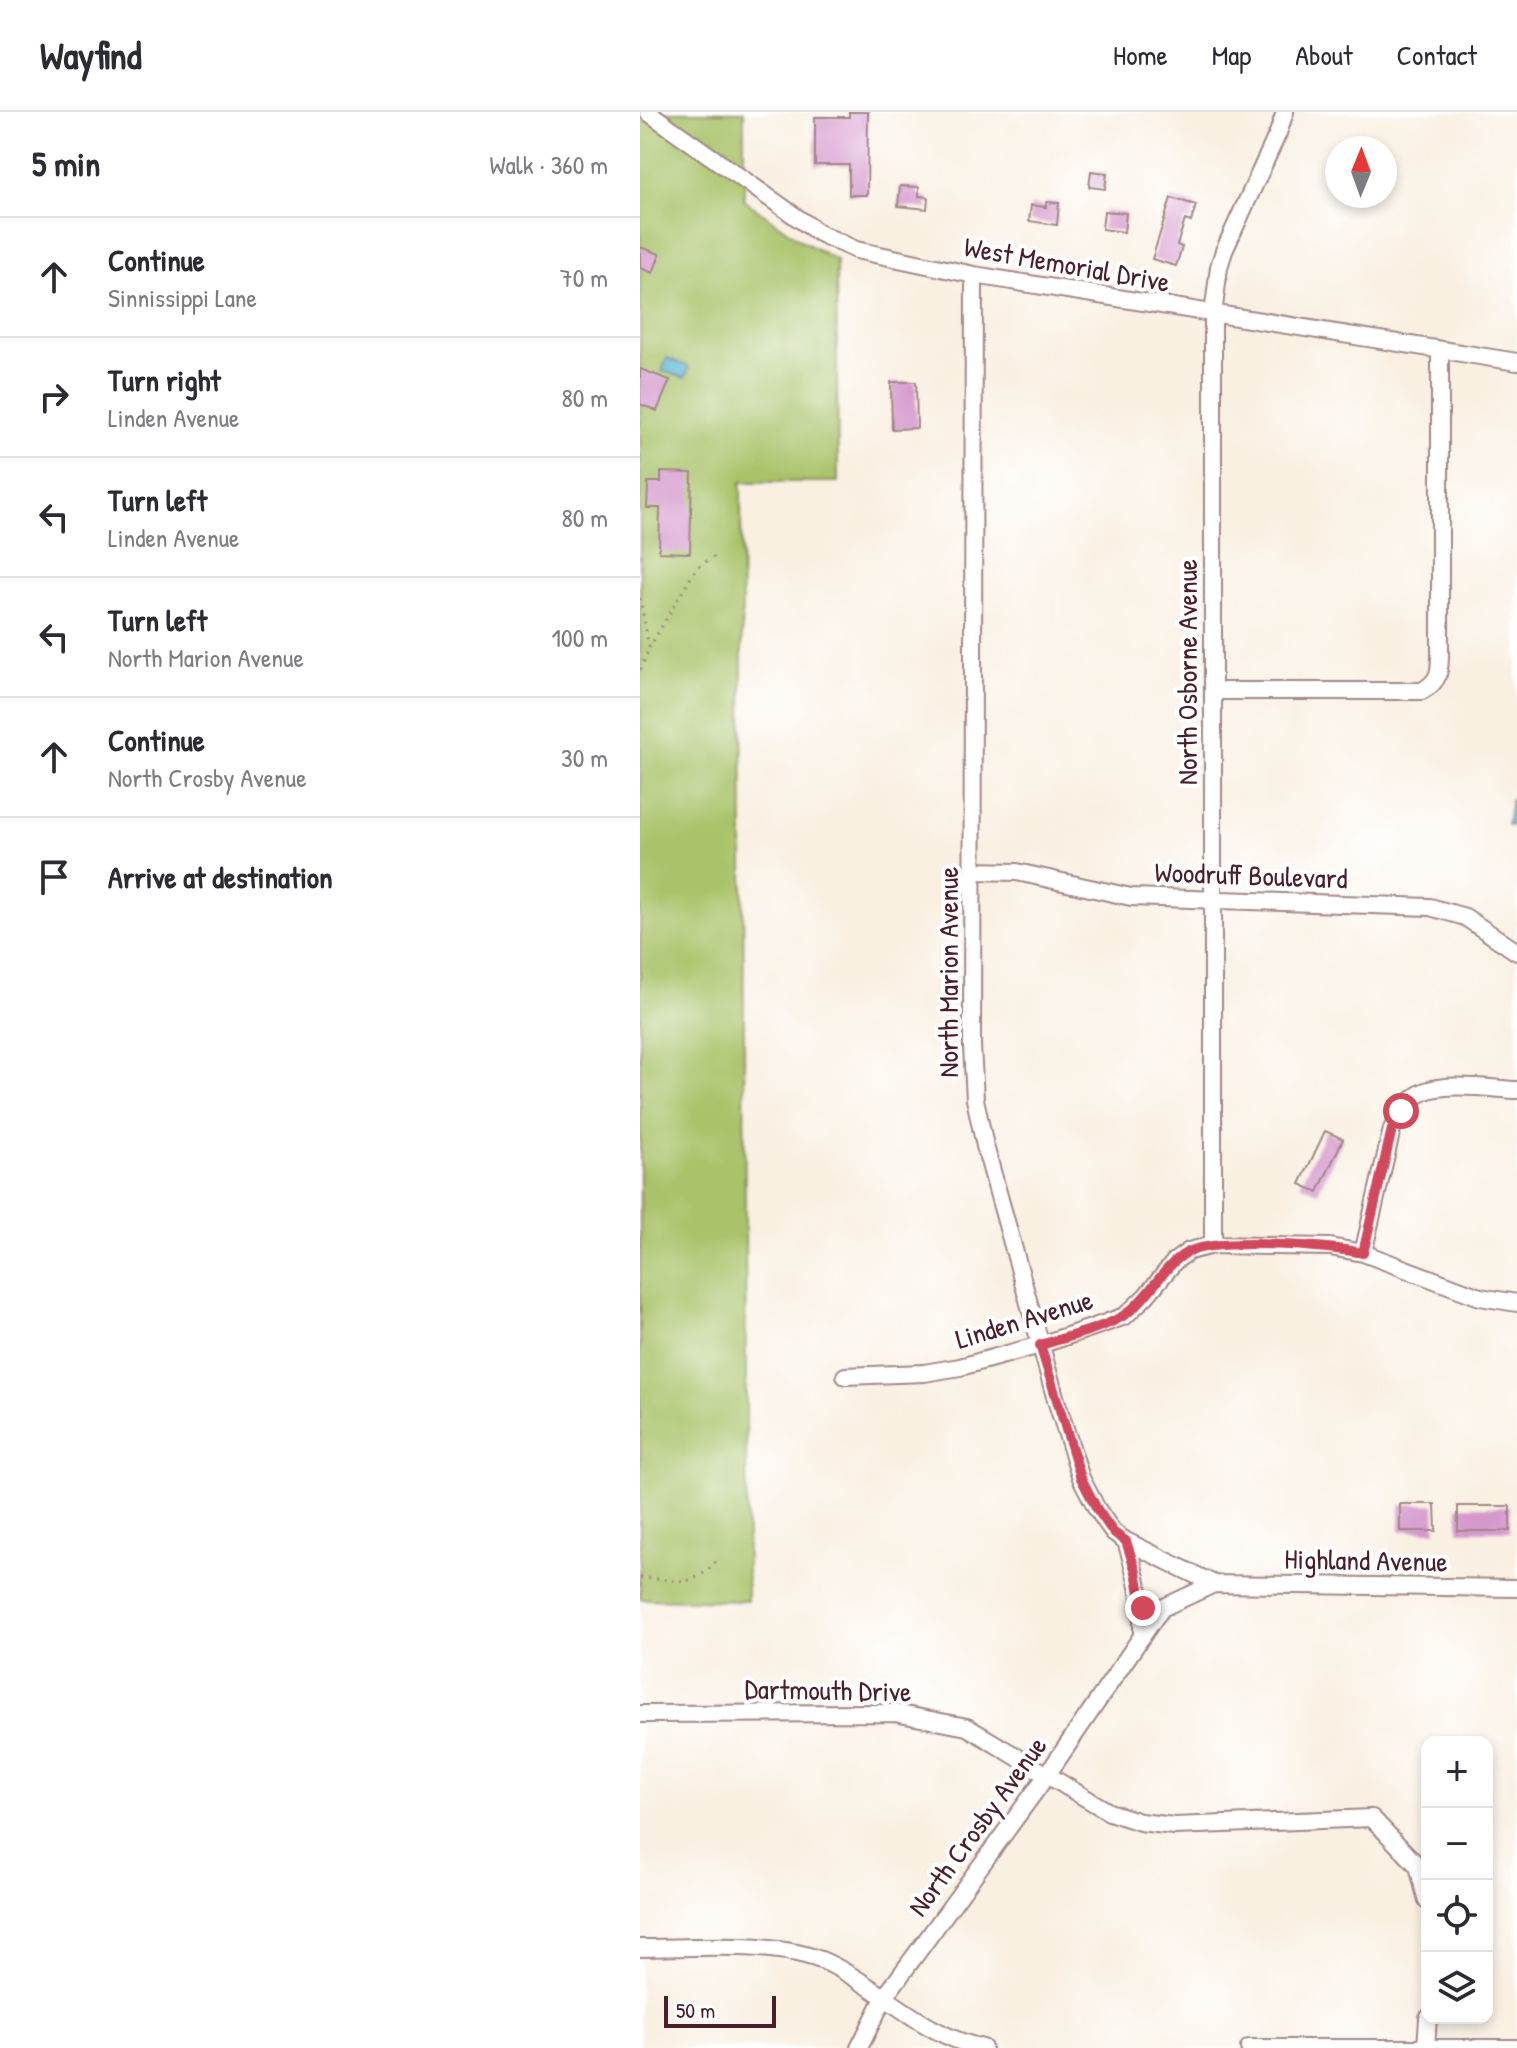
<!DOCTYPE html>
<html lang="en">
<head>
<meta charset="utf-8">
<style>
	:root { --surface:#fff; --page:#f2f2f3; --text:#2b2b33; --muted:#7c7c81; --line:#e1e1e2 }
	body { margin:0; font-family:"Patrick Hand",sans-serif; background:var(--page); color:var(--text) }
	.controls { position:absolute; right:24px; bottom:24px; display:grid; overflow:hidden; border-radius:16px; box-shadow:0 4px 12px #0003 }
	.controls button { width:72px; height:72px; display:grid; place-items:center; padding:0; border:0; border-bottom:2px solid var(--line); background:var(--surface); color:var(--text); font:40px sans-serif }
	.compass { position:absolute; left:685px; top:24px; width:72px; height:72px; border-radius:50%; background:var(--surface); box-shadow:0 4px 12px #0003; rotate:1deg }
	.scale { position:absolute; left:24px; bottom:20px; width:112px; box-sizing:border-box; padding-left:8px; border:4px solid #4a1f2b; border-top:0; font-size:22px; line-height:28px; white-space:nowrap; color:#4a1f2b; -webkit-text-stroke:6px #fff; paint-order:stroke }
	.stop { position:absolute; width:24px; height:24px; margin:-18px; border:6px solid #d1495b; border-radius:50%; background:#fff }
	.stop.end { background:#d1495b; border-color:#fff; box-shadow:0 2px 8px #0008 }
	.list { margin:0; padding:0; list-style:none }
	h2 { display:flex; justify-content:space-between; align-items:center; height:104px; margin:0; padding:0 32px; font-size:34px }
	h2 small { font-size:26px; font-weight:400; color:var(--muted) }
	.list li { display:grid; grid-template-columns:52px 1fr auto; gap:24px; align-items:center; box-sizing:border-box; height:120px; padding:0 32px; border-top:2px solid var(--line) }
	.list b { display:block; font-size:30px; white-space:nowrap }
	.list p { margin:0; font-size:26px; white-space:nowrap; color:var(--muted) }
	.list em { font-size:26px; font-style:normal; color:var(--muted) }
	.icon { flex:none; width:44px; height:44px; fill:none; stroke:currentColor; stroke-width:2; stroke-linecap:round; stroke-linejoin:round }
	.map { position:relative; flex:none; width:877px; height:1936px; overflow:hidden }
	header { display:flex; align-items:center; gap:48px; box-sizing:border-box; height:112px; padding:0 40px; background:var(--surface); border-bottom:2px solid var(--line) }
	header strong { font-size:38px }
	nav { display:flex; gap:44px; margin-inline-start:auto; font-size:28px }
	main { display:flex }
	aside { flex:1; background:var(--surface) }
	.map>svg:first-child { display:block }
	.green { fill:#a8c369; stroke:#79714a; stroke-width:2 }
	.water { fill:#51b4d0; stroke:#4e6a7e; stroke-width:2 }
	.building { fill:#d598cd }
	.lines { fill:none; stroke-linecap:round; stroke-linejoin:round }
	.minor-casing { stroke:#a28886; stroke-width:20 }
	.path { stroke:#a28886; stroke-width:3; stroke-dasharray:2 6; stroke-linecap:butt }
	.minor { stroke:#fff; stroke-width:16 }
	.route { stroke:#d1495b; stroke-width:10 }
	.labels { text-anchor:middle; stroke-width:8; stroke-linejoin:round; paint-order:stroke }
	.street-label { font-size:28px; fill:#4a1f2b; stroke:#fff }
</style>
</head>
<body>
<header>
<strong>Wayfind</strong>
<nav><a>Home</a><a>Map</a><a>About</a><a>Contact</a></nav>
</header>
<main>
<aside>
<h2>5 min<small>Walk · 360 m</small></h2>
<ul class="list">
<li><svg class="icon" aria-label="ahead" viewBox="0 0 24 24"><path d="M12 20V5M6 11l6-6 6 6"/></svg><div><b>Continue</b><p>Sinnissippi Lane</p></div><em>70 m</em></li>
<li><svg class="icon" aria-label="right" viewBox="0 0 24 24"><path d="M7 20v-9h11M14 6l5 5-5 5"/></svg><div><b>Turn right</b><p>Linden Avenue</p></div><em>80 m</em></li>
<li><svg class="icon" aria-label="left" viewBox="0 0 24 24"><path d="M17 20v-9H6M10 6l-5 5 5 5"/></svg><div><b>Turn left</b><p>Linden Avenue</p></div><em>80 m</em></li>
<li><svg class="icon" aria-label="left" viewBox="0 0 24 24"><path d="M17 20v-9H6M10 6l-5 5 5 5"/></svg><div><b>Turn left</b><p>North Marion Avenue</p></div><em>100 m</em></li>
<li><svg class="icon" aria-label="ahead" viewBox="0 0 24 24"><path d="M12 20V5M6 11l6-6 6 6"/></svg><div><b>Continue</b><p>North Crosby Avenue</p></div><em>30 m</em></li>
<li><svg class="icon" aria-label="arrive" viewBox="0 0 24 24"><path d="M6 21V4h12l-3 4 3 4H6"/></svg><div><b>Arrive at destination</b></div></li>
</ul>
</aside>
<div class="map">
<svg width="877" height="1936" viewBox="0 0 877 1936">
	<rect width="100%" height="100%" fill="#fff"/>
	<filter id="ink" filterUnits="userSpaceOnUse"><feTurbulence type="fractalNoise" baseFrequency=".0125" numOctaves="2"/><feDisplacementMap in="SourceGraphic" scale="16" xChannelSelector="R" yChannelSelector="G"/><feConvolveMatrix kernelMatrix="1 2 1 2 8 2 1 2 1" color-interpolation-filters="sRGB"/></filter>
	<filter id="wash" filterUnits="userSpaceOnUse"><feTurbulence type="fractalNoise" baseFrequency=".006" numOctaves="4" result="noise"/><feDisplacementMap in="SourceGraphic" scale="32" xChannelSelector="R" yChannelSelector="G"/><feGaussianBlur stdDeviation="1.8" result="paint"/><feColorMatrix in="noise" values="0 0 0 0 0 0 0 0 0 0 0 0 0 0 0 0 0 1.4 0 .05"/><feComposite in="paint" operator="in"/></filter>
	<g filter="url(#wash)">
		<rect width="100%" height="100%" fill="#f9f0e2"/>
		<path class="green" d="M0,0H104V88L165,131L196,148L198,370H101L107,1489L0,1487Z"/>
		<path class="water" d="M27,246L49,255L45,266L22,259Z
			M871,688H877V715L867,713Z"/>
		<g id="blocks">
			<path class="building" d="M209,0H228L227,83H209V53H175V5H209Z
				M451,59L467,61L465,77L449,75Z
				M260,74L279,75V84L288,85L287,97L258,94Z
				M531,86L556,93L551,110L545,108L537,133L542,135L536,154L512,147Z
				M406,90L419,91L417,113L389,109L391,93L406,95Z
				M464,99L486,101L484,120L462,117Z
				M0,135L20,142L13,161L0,156Z
				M0,257L30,268L17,299L0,292Z
				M251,270H276L277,316L252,317Z
				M21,360L52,361L50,441L19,440L20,396H7L8,370H21Z
				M685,1019L703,1027L678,1080L660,1072Z
				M760,1392H795L796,1419H760Z
				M818,1394H870V1419H818Z"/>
		</g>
	</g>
	<g filter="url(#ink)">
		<use href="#blocks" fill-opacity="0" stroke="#a28886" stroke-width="2"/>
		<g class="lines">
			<defs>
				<path id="minor" d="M8,0L179,121L216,138L334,163L877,250
					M334,163L332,934L335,987L345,1034L416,1288L441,1366L457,1397L473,1420L486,1429L574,1472L877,1476
					M573,579H782C800,569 800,559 800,540V238
					M333,759L377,760L491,785L790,795L825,805L877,840
					M573,1133V203L579,155L584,139L638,21L645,0
					M723,1141L752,1017C759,1004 766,992 778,983C798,968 853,977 877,978
					M205,1264L284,1261L320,1255L400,1233L457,1214L485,1204L506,1184L535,1149L549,1139L573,1133L690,1135L723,1141L840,1185L877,1191
					M486,1429C496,1461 503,1490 502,1523
					M0,1602L255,1601L327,1615L469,1700L500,1710L534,1714L732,1706L778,1754L787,1789
					M0,1836C56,1836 138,1828 188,1851C243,1877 282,1923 343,1936
					M219,1936L244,1886L407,1663L513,1508L522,1496L574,1472
					M609,1936H877
					M786,1936L788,1906"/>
			</defs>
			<use href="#minor" class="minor-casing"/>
			<path class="path" d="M0,486L9,536L0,559
				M9,536L57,455L75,444
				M0,1466C36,1466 50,1480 78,1447"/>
			<use href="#minor" class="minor"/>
		</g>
	</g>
	<g class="lines" filter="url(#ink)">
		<path class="route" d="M503,1496L496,1460L486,1429L473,1420L457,1397L441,1366L400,1233C423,1226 468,1215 486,1202C510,1185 522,1155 546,1141C574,1125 689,1134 723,1141L752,1017L761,999"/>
	</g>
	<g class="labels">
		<g class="street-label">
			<text transform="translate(427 152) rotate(10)" y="10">West Memorial Drive</text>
			<text transform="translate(547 560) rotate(-90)" y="10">North Osborne Avenue</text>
			<text transform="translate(611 763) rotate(2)" y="10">Woodruff Boulevard</text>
			<text transform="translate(308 860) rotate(-90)" y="10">North Marion Avenue</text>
			<text transform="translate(384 1207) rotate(-17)" y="10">Linden Avenue</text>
			<text transform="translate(726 1448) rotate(1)" y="10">Highland Avenue</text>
			<text transform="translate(188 1578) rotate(1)" y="10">Dartmouth Drive</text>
			<text transform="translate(337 1714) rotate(-54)" y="10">North Crosby Avenue</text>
		</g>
	</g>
</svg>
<div class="controls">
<button>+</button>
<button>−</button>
<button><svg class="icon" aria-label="locate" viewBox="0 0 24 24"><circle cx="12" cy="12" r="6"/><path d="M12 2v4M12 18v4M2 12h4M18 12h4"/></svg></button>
<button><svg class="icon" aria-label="layers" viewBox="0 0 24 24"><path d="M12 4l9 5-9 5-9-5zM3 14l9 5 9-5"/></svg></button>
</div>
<svg class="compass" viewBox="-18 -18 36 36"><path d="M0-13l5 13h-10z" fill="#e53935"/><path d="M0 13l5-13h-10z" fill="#7c7c81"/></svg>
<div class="scale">50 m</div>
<div class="stop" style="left:761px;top:999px"></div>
<div class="stop end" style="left:503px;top:1496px"></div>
</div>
</main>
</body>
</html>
